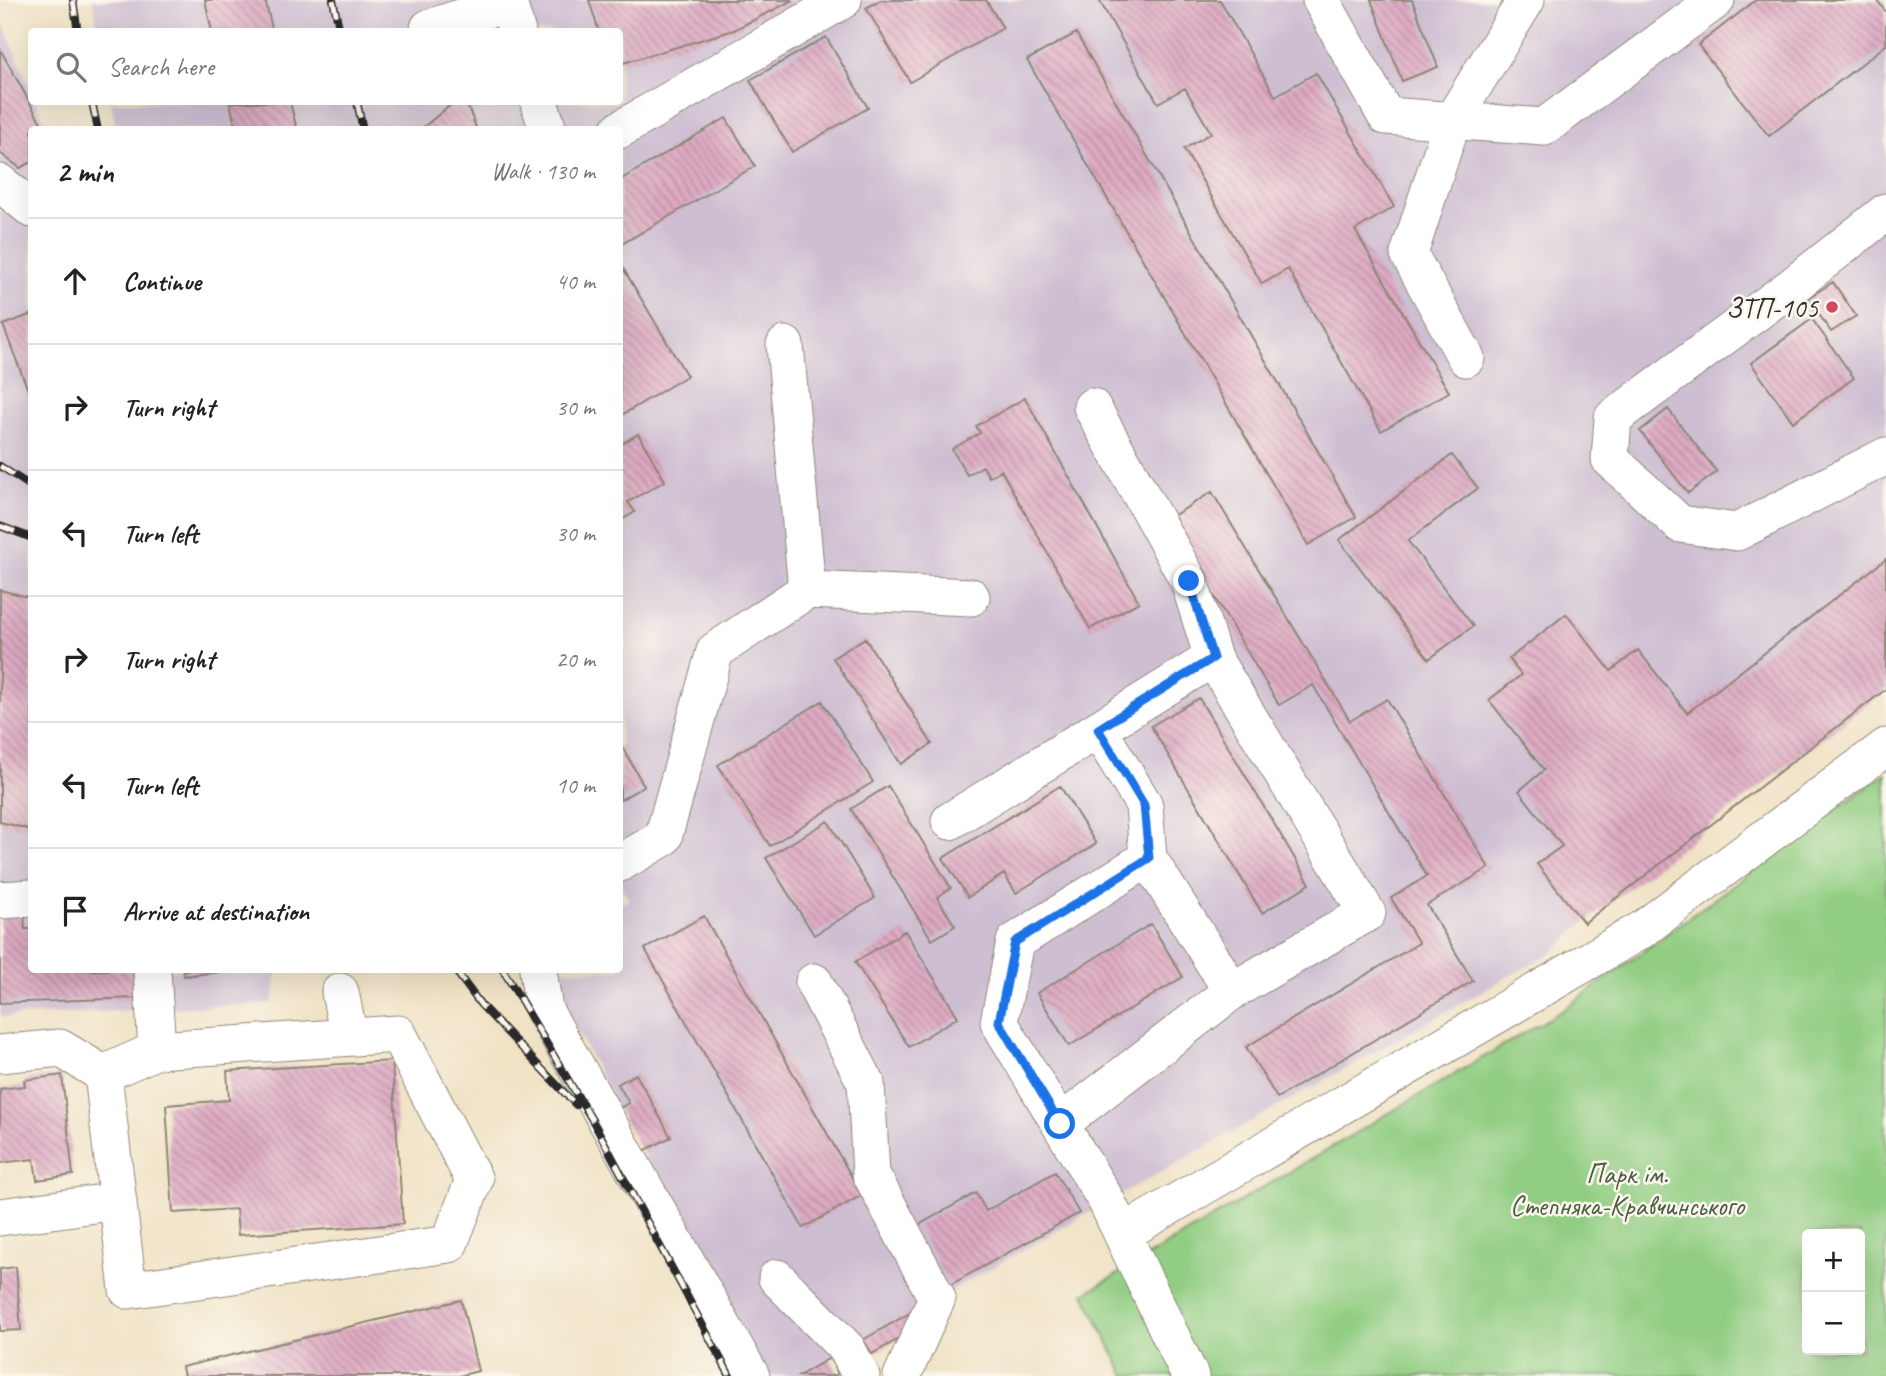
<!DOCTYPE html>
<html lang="en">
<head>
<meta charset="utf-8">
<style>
	:root { --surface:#fff; --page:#f2f2f2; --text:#222; --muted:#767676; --line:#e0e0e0 }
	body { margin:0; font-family:Caveat,sans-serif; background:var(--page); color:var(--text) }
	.controls { position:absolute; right:21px; bottom:21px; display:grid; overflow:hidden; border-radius:7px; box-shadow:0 7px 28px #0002 }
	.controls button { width:63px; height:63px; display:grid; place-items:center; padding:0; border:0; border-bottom:2px solid var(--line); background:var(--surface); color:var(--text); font:35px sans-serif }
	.stop { position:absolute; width:21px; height:21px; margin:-16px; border:5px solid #1a73e8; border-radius:50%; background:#fff }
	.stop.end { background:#1a73e8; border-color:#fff; box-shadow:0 2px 7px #0008 }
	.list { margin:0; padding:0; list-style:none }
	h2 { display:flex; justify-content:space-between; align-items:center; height:91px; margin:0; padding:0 28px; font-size:30px }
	h2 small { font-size:23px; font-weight:400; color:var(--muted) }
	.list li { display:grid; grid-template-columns:46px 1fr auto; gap:21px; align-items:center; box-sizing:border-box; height:126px; padding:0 28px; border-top:2px solid var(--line) }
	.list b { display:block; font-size:26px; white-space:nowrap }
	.list em { font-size:23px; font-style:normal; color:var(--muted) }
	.icon { flex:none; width:38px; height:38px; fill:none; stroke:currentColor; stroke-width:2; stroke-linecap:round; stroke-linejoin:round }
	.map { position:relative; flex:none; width:1886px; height:1376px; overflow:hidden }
	.search { position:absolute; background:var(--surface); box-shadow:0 7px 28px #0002; left:28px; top:28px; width:595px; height:77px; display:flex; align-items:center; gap:18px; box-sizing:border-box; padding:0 24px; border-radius:7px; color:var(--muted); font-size:26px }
	.panel { position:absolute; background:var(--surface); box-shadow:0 7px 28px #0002; left:28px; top:126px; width:595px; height:847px; border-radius:7px }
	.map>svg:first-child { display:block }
	.industrial { fill:#cebed2 }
	.park { fill:#91cd82; stroke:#5e7c56; stroke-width:2; fill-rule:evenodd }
	.building { fill:url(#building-back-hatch) }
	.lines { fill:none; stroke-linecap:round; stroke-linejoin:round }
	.minor-casing { stroke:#8e8678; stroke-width:39 }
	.minor { stroke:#fff; stroke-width:37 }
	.rail-casing { stroke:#2b2b2b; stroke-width:8 }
	.rail { stroke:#fbf7ec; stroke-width:5; stroke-dasharray:16; stroke-linecap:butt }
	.route { stroke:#1a73e8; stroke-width:9 }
	.poi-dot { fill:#d1495b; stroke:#fbf7ec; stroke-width:2.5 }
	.labels { text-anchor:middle; stroke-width:5; stroke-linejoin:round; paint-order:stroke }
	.poi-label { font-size:28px; fill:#2b2b2b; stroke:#fbf7ec; text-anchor:end }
	.park-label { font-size:28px; fill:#4a5c45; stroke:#fbf7ec }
</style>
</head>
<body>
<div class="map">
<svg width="1886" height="1376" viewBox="0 0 1886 1376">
	<defs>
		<pattern id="building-back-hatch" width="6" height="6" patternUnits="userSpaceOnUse" patternTransform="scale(1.75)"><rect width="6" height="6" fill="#deaac2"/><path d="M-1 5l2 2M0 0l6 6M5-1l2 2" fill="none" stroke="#b48b9e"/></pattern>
	</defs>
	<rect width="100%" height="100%" fill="#fbf7ec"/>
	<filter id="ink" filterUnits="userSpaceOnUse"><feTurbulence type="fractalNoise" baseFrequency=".0143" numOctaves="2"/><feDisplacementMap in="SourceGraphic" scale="14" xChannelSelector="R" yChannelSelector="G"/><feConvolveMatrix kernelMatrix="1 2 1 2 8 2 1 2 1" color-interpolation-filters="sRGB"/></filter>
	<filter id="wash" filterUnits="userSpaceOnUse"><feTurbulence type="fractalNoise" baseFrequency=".00686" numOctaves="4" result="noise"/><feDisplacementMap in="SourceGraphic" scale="28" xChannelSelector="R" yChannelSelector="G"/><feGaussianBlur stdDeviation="1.57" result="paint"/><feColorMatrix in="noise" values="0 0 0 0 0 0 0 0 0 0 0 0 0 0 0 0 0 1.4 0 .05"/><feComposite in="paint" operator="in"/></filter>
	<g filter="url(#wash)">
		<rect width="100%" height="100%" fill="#f0e2c5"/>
		<path class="industrial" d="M93,0H1886V689L1584,923L1554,951L799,1376H768L618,1109L568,1013L557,984L556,970H620V905L629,900L620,883V130L116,129L111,102H620V32L98,31Z
			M0,16L31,91L32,102H36L48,129L32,130V970H278L272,1003L0,1017Z"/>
		<path class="park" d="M1886,773V1376H1125L1084,1294L1563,1010ZM1807,1234H1860V1350H1807Z"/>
		<g id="blocks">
			<path class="building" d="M205,0H265L273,32H212Z
				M589,0H793L734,30L620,64V32H599Z
				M881,0H986L1003,28L910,82L866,8Z
				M1099,0H1220L1275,96L1316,73L1394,207L1355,230L1449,392L1381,431L1288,269L1262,284L1184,149L1211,133L1185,88L1158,103Z
				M1371,0H1412L1438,67L1402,81Z
				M1756,0H1877L1886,12V45L1769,136L1698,45Z
				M1076,33L1356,517L1308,545L1027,60Z
				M826,37L868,108L792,152L750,80Z
				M0,49L45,130H32V162L20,168L0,153Z
				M230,102H290L297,130H236Z
				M454,102H466L477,130H420Z
				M726,118L755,166L620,245V180Z
				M620,263L687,376L620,416Z
				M1833,282L1856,316L1831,332L1808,298Z
				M32,314V398H31L3,325Z
				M1812,319L1854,378L1793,422L1751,363Z
				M1025,398L1139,602L1090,629L1001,470L989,477L983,466L967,475L952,449L980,433L976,426Z
				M1668,409L1717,472L1688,493L1640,431Z
				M638,434L665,481L628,502L635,512L620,521V445Z
				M1452,455L1478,488L1408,541L1473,626L1429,659L1339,540Z
				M1212,492L1350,721L1387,699L1489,868L1427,905L1473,981L1277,1098L1246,1047L1419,943L1391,898L1427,876L1313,685L1279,705L1168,519Z
				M1886,559V689L1584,923L1537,864L1562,846L1519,791L1544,770L1489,700L1521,675L1509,659L1566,614L1611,671L1638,650L1687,713Z
				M0,590L32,598V830L0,822Z
				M865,638L932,744L901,764L833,658Z
				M1199,698L1310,884L1262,913L1151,726Z
				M822,701L873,782L770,846L718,765Z
				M620,743L644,786L620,800Z
				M888,786L951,888L937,897L955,926L932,940L851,809Z
				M1060,786L1096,844L1016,893L1004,874L968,897L943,858Z
				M828,821L875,898L814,935L766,858Z
				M24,912L25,929H32V970H135L136,998L0,1003V913Z
				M704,916L862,1195L803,1228L645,949Z
				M1151,924L1183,977L1069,1046L1037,993Z
				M905,931L958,1017L909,1047L855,962Z
				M183,970H228V971L184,976Z
				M392,1061L403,1224L238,1235L236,1209L173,1213L166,1105L229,1100L227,1071Z
				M636,1074L671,1137L642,1152L618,1109L629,1103L618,1084Z
				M62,1075L73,1175L37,1180L34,1159L0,1163V1089L25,1086L24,1080Z
				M1055,1172L1079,1213L950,1285L917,1226L976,1193L986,1211Z
				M16,1267L21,1330L0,1331V1269Z
				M461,1300L478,1371L459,1376H184L182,1367Z
				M910,1313L918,1328L872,1354L863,1340Z
				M830,1358L838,1374L834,1376H799Z"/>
		</g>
	</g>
	<g filter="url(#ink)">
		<use href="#blocks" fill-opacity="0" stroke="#8e8678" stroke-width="2"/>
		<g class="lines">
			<defs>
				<path id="minor" d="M1321,0L1386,116L1544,127L1716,0
					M429,28L508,3L517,32
					M539,102L548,130
					M619,130L843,0
					M0,183L32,209
					M1886,212L1791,287L1613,418L1610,459L1680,524L1737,532L1886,456
					M1466,358L1409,254L1452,121L1526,0
					M1092,407L1189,581L1213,658L1367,913L1232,991L1060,1124L1107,1202L1190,1376
					M807,590L971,597
					M1098,729L1144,805L1148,858L1232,991
					M950,821L1213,658
					M620,863L663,838L715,651L807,590L785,345
					M0,900L32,898
					M152,970L157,1050
					M538,970L544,1010L751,1376
					M814,982L866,1083L871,1174L937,1298L902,1376
					M340,992L349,1037
					M398,1034L474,1180L449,1244L128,1290L103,1074L157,1050Z
					M0,1054L60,1048L103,1074
					M1060,1124L999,1022L1015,942L1148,858
					M0,1217L118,1201
					M1122,1234L1643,929L1886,747
					M777,1278L847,1349L861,1376"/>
			</defs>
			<use href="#minor" class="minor-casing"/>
			<use href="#minor" class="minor"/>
			<defs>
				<path id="rail" d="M73,0L78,32
					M333,0L340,32
					M92,102L98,130
					M357,102L363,130
					M0,466L32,487
					M0,526L32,538
					M455,970L481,1005L576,1105
					M503,970L595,1125L730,1376"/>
			</defs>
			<use href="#rail" class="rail-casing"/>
			<use href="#rail" class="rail"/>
		</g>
	</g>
	<g class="lines" filter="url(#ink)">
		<path class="route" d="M1060,1124L999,1022L1015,942L1149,858L1144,805L1098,729L1213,658L1189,581"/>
	</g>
	<circle class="poi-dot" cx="1832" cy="307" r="7"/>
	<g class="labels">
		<g class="poi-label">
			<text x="1818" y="317">ЗТП-105</text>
		</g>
		<g class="park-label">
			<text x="1627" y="1183">Парк ім.<tspan x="1627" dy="32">Степняка-Кравчинського</tspan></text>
		</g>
	</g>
</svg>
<div class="controls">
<button>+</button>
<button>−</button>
</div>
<div class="stop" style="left:1060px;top:1124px"></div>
<div class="stop end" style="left:1189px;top:581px"></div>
<div class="search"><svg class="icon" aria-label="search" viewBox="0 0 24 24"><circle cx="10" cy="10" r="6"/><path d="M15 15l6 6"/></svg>Search here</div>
<section class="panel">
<h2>2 min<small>Walk · 130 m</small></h2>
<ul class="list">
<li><svg class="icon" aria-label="ahead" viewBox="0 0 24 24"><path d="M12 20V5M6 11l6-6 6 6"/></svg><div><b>Continue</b></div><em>40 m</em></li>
<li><svg class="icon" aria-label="right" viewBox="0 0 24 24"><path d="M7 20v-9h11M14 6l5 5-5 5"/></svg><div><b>Turn right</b></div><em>30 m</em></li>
<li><svg class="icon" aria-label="left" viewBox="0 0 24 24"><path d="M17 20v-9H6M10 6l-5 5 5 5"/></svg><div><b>Turn left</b></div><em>30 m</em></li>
<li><svg class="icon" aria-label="right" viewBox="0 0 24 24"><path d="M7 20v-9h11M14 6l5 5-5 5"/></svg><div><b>Turn right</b></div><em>20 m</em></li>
<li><svg class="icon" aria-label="left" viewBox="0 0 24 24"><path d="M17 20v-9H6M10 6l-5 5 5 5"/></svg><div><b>Turn left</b></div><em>10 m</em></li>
<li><svg class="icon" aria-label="arrive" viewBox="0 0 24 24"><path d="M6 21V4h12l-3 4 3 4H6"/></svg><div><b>Arrive at destination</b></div></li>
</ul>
</section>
</div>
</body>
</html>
